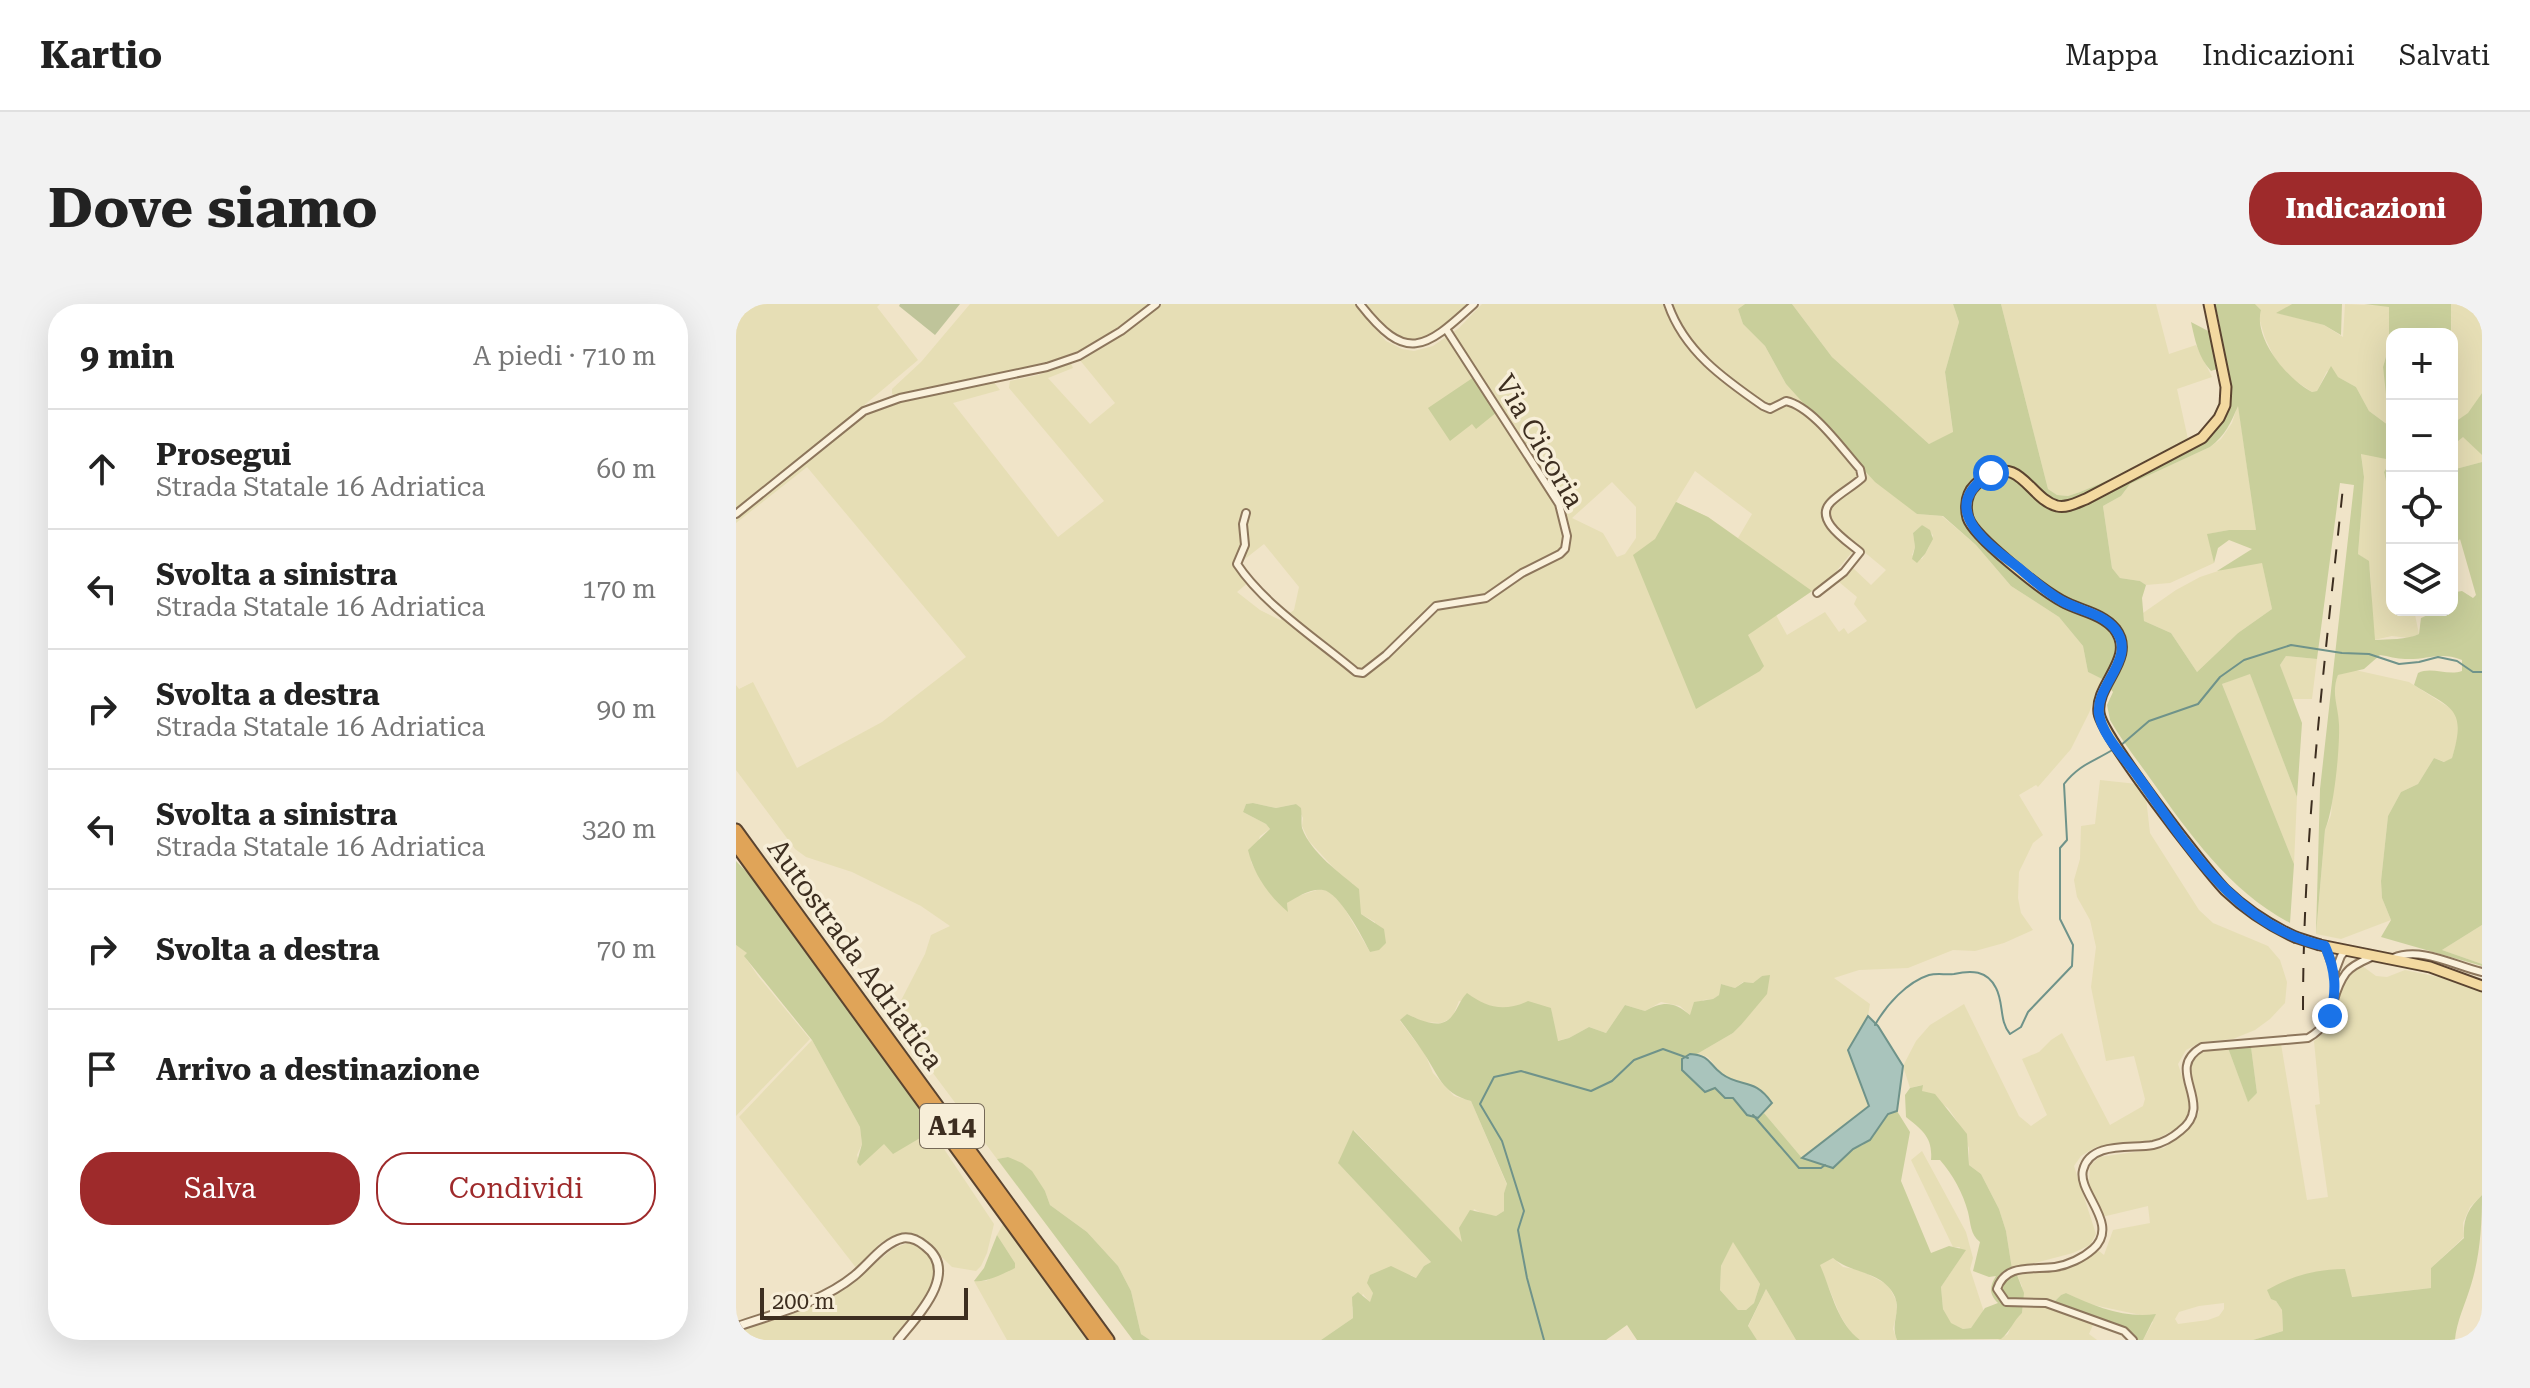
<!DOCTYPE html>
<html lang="it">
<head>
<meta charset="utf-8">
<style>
	:root { --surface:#fff; --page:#f2f2f2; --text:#222; --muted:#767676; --line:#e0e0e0; --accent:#9e2a2b }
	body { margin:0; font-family:"Roboto Serif",serif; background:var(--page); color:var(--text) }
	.controls { position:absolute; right:24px; top:24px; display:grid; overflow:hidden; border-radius:16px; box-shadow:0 8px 32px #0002 }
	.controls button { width:72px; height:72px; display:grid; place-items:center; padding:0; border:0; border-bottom:2px solid var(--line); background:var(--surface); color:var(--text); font:40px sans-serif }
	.scale { position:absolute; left:24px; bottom:20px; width:208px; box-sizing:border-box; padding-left:8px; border:4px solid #3d2e20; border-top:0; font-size:22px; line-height:28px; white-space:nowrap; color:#3d2e20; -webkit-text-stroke:6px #f7eed8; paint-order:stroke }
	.stop { position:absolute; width:24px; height:24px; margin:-18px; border:6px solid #1a73e8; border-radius:50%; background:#fff }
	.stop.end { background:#1a73e8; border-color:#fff; box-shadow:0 2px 8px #0008 }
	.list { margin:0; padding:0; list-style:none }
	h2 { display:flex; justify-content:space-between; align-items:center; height:104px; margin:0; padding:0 32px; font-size:34px }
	h2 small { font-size:26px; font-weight:400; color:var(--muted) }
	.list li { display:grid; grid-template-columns:52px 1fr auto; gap:24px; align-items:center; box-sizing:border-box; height:120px; padding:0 32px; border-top:2px solid var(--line) }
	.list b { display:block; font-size:30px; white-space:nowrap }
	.list p { margin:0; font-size:26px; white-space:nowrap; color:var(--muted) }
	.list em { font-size:26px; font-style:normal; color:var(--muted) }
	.actions { display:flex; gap:16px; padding:24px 32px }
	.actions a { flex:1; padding:18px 0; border:2px solid var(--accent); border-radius:32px; text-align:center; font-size:28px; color:var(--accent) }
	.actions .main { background:var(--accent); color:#fff }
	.icon { flex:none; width:44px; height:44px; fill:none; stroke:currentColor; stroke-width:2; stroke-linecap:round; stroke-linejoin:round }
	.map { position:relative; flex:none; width:1746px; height:1036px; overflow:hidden; border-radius:32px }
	header { display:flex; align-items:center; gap:48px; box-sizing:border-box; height:112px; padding:0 40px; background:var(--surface); border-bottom:2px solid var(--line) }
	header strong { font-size:38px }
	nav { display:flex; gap:44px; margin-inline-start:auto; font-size:28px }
	.intro { display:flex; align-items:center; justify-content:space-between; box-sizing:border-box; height:192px; padding:0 48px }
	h1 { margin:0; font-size:56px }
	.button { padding:20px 36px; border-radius:32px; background:var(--accent); color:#fff; font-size:28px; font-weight:700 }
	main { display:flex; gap:48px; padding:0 48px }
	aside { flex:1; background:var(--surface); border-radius:32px; box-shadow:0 8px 32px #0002 }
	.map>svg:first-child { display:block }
	.farmland { fill:#e6deb5; fill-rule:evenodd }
	.green { fill:#c9cf9b; fill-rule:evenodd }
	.cemetery { fill:#bfc49a }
	.water { fill:#a9c4bc; stroke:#6f938a; stroke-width:2 }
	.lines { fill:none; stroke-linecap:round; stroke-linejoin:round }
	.stream { stroke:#6f938a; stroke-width:2 }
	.minor-casing { stroke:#8d765c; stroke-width:10 }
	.tertiary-casing { stroke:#8d765c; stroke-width:11 }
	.primary-casing { stroke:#5b4430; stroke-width:13 }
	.motorway-casing { stroke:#5b4430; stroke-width:15 }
	.minor { stroke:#faf1dc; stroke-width:6 }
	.tertiary { stroke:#faf1dc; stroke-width:7 }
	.primary { stroke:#f3d9a0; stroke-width:9 }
	.motorway { stroke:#e0a458; stroke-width:11 }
	.rail { stroke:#3d2e20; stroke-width:2; stroke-dasharray:14 14; stroke-linecap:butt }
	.primary-bridge-casing { stroke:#5b4430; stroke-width:13; stroke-linecap:butt }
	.primary-bridge { stroke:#f3d9a0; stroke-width:9 }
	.route { stroke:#1a73e8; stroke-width:10 }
	.labels { text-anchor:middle; stroke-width:7; stroke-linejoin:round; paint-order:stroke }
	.shield { fill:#f7eed8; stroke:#756857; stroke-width:2 }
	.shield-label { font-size:26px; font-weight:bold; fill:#3d2e20 }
	.street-label { font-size:28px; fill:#3d2e20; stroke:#f7eed8 }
</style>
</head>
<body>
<header>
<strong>Kartio</strong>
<nav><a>Mappa</a><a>Indicazioni</a><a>Salvati</a></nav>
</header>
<div class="intro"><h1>Dove siamo</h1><a class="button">Indicazioni</a></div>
<main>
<aside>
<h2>9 min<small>A piedi · 710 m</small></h2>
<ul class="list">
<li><svg class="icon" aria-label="ahead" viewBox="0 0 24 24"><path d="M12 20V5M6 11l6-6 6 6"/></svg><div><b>Prosegui</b><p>Strada Statale 16 Adriatica</p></div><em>60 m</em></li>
<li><svg class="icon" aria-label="left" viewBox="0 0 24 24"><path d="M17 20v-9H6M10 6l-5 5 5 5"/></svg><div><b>Svolta a sinistra</b><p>Strada Statale 16 Adriatica</p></div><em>170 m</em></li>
<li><svg class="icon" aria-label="right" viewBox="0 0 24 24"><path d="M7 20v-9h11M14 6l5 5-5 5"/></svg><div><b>Svolta a destra</b><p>Strada Statale 16 Adriatica</p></div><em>90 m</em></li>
<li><svg class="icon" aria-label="left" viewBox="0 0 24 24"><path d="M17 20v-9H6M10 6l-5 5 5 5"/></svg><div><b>Svolta a sinistra</b><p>Strada Statale 16 Adriatica</p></div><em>320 m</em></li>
<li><svg class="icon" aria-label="right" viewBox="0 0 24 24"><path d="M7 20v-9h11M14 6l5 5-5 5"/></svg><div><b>Svolta a destra</b></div><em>70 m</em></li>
<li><svg class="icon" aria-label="arrive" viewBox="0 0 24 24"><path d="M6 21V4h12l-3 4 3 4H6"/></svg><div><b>Arrivo a destinazione</b></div></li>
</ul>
<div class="actions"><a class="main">Salva</a><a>Condividi</a></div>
</aside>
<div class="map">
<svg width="1746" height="1036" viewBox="0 0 1746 1036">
	<rect width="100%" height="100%" fill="#f0e4c8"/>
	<path class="farmland" d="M0,0H144L141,3L182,56L126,103L130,110L167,95L257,77L264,86L217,99L322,233L368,197L273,84L274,77L302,71L335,59L337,64L312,74L354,120L379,99L343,55L381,32L426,0H619L650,37L666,45L678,47L697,42L723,24L746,0H1009L1002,5L1007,20L1029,42L1050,80L1181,210L1206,212L1240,241L1275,282L1323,313L1347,342L1352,368L1366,375L1353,409L1335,445L1302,483L1300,481L1283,491L1307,531L1297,539L1283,568L1282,594L1285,609L1297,626L1268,639L1239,647L1217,646L1172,664L1123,666L1098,674L1134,700L1132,712L1112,746L1133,802L1066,854L1028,809L1036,799L986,770L972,753L961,750L997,729L1005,721L1021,700L1026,672L1017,679L1007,678L999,684L985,680L983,691L977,695L967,696L955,712L944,702L925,698L909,707L889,701L870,729L853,723L833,734L821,737L815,704H761L723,697L716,714L705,719L688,718L671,710L664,717L689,750L697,769L718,792L735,797L771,881L768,889V907L760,912L747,910L738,905L727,940L618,826L603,860L695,958L688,962L680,974L675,971L637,989L634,999L627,990L616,1003L617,1014L585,1036H414L405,1030L395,987L382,962L351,928L314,901L309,887L272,853L261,855L156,714L189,650L195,631L214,622L185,602L116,568L70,553L59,545L0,466V381L3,385L17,378L61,464L146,418L230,353L71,163L0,219ZM959,167L1016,210L1002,234L972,213L940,198ZM876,178L900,203V234L889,250L881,253L867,229L836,214ZM1186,221L1197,231L1193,243L1186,255L1176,251L1179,243L1177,229ZM528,240L563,283L558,306L544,316L524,306L501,288L514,277L500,262ZM1121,242L1150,266L1135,281L1116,263L1103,278L1121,293L1118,300L1131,317L1112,330L1108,324L1103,328L1089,308L1051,331L1040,311L1093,276ZM517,499L540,504L560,500L567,514L566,522L573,537L605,572L617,580L625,610L639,618L634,648L607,602L593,587L584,585L562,592L551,599L552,607L520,567L515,558L524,532L534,525L530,520L507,508L510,500Z
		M234,0H415L370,31L345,46L322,56L159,92L156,90V85L185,58Z
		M629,0H732L699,31L677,37L660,32L650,25Z
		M1056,0H1217L1223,18L1209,68L1217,129L1193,140L1096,53Z
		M1265,0H1420L1433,50L1460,41L1476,73L1441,85L1452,135L1394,167L1344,188L1332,192L1321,191L1312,185Z
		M1519,0H1556L1542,9L1588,21L1607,33L1609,0L1653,2V42L1647,63L1656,124L1633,107L1620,83L1591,67L1581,87L1576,88L1552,72L1538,53L1529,34L1523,14L1525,6Z
		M1715,0H1746V89L1733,109L1716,120Z
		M1502,100L1520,226H1493L1472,230L1478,259L1434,279L1410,281L1404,277L1384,274L1376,264L1367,202L1385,192L1394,180L1474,143L1485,135L1496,119Z
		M1727,132L1746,151V158L1716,166V142Z
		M1625,149L1656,156L1648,168L1656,203V306H1678L1683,330L1673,334L1656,332L1638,336L1634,267L1632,257L1622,250L1628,173Z
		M1526,258L1536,305L1502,329L1461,368L1435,329L1408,317L1407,309L1440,286L1464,273L1497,262Z
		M1550,352L1581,355L1576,395H1556L1544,361Z
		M1619,366L1673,378L1717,406L1723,418V430L1716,454L1709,458L1698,454L1682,480L1665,488L1652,512L1645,577L1646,594L1655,616L1605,635L1580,630L1589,526L1595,511L1603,421L1597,385L1602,371Z
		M1514,369L1561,493L1558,560L1486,380Z
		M1364,476L1401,480L1409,485L1414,529L1463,606L1477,619L1532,642L1544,656L1551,678L1549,699L1534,715L1519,726L1497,735L1465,738L1450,746L1442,760L1454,797L1455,809L1445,822L1417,837L1360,843L1345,852L1338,862L1360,930L1354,941L1337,949L1276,965L1270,927L1263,905L1245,870L1233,861V844L1221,817L1212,804L1186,787V781L1174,784L1167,762L1180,737L1194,721L1228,700L1283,812L1295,822L1311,811L1286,755L1303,748L1315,736L1326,729L1374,821L1407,802L1409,795L1398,752L1370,757L1355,683L1360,643L1354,616L1341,593L1338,576L1344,555L1345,522L1359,520Z
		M1746,621V660L1706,646Z
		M0,641L12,649L9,653L22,672L74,735L0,812Z
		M1625,661L1640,672L1651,673L1669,666L1726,678L1746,686V891L1734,903L1727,919L1728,933L1695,964V984L1615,993L1540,997L1546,1006L1547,1027L1517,1036H1407L1417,1018L1409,1012L1353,1000L1330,989L1325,991L1317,999L1287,996L1286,982L1281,971L1333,963L1363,947L1368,951L1377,926L1414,919L1412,902L1366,913L1353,881L1354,862L1363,853L1428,844L1456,821L1463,808L1453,770L1454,760L1458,753L1470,747L1492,744L1512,797L1521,789L1515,743L1545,740L1571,896L1592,893L1579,801L1584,800L1578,737L1591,726L1598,715L1604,686L1613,667ZM1488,999V1005L1483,1012L1472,1016L1442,1020L1439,1015L1443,1008L1463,1002Z
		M76,736L124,823L126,840L121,851L124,861L148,839L157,849L196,827L258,920L251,949L245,962L240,967L216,963L183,931H172L144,939L121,965L3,813Z
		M1186,847L1230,928L1237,954L1234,965L1248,1008L1235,1024L1227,1025L1214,1019L1207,1005L1205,983L1221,959L1224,943H1217L1175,856Z
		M267,920L333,1008L351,1036H271L238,977H250L265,968L279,964V959L261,931Z
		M997,937L1024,980L1018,999L1010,1006H1002L984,986L985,962Z
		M172,939L181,940L195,949L201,974L187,1001L160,1036H0V1027L92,991L114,980L158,944Z
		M1097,954L1107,963L1124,966L1152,981L1160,996L1161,1007L1157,1025L1161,1036H1124L1115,1029L1104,1011L1083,960Z
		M1030,985L1060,1036H1021L1012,1023Z
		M1287,1000L1306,1001L1357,1021L1353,1030L1361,1036H1262L1272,1030L1277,1017L1286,1009Z"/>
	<path class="green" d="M1009,0H1056L1096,53L1193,140L1217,128L1209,68L1223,18L1217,0H1265L1312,185L1321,191L1332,192L1344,188L1394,167L1463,129C1481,111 1491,90 1481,65L1475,67C1462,53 1459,36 1455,18L1474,28L1484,21L1479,0H1519L1525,6C1517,34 1552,76 1576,88L1581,87L1595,62L1602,73L1620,83L1633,107L1656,124V182L1650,177L1648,168L1655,156L1625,150L1628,173L1622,250L1633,257L1639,336C1653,335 1670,336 1683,330L1685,314L1694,310L1696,306H1716V297L1721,293L1720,288L1726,287L1737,294L1740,291L1724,235L1716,243V166L1746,158V621L1706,646L1746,660V662L1645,633L1655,616L1646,594L1645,577L1652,512L1665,488L1682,480L1698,454L1708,458L1716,454C1731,404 1716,405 1678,381L1682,369C1695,362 1711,372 1726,367V356C1703,347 1692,356 1669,355C1661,355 1652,352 1644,351L1628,365L1602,371C1595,389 1602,401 1603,420C1604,444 1598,505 1589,526L1580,630L1584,485L1618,181L1604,179L1581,355L1550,352L1544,361L1566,419L1561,493L1514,370L1486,380L1558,560L1554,619C1495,588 1454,531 1416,477C1402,457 1386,437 1374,416L1371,401L1377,388L1366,375L1352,368L1347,342L1323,313L1275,282L1240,241L1207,212L1181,210L1139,178L1050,80L1029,42L1007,20L1002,5ZM1502,102L1520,226H1493L1471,230L1478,259L1482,244L1493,236L1516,245L1481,267L1526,259L1536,305L1502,329L1461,368L1435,329L1408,317L1406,294L1410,281L1404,277L1384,274L1376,264L1367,202L1385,192L1394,180L1474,143C1490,131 1495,118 1502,102Z
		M1556,0H1606L1605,31L1588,21L1540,9Z
		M1628,0H1715V30H1656V112L1652,108L1647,63L1653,42V3Z
		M738,73L761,108L740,125L736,120L714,137L692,104Z
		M1746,89V151L1727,133L1716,142V120L1732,109Z
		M940,198L972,213L1076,287L1012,331L1028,362L1024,367L960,405L897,251L919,235Z
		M1186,221L1194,226L1197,235L1189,250L1181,259L1176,255L1179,243L1177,229Z
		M517,499L540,504L560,500L565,504C566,510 565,519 566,524C575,549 604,569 623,585L625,610L648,625L650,639L643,646L634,648C627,634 603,588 587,586C575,584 561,593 551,599L552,608C533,592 518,571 512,546L534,525L530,520L507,508L510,500Z
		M0,557L26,584L200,821L196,827L157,850L148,840L124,862L121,858L126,840L124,823L76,736L8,652L11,649L0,641Z
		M1034,671L1031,690L1005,721L997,729L961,750H954L978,784L989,794H997L1011,811L1022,814L1028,809L1066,854L1096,864L1117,845L1127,841L1152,810L1161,807L1174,828L1165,877L1195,949L1213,942L1230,946L1205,983L1207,1005L1215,1019L1227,1025L1235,1024L1249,1004L1262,999C1252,989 1254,982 1260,972L1253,973L1237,967L1244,938C1234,930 1235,920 1232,908C1227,889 1217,871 1204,856H1195C1197,833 1186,826 1170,813L1169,791L1174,784L1187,781L1186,787L1199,790L1231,830L1233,861L1245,870L1263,905L1270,927L1276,965L1281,971L1288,989L1286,1009C1277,1017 1274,1028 1265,1035L1161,1036C1154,1019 1165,1009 1159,993C1148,967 1115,970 1097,954L1084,961C1095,986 1101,1019 1124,1036H1060L1030,985L1012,1022L1021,1036H901L891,1021L870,1036H585L617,1014L616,993L622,988L634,998L637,989L631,979L634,971L655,962L680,974L688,962L695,958L602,859L617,826L726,938L723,924L734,906L760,912L768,907V889L771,880L735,797C705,789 703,771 687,748C680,737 672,727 664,716L671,710C684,716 705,727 716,712C722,705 724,696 731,689C751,704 768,708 792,697L815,704L822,737L833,734L853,723L870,729L889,701L909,707C927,697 938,697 954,711L958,698L977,695L983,691L985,680L999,684L1008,678L1017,679L1026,672ZM997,938L1024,980L1018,999L1010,1006H1002L984,986L985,962Z
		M1515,743L1521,789L1512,798L1492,744Z
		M272,853L286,859L296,867L309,887L314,901L351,928L382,962L395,987L405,1030L414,1036H397L261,855Z
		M1746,891C1746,921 1744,952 1735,981C1730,998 1720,1019 1719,1036H1517L1547,1027L1546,1006L1540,997L1535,995L1531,986C1555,972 1581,965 1609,965L1616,993L1695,984V964L1728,934C1727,914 1732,905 1746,891Z
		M261,931L279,959V964C269,969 249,979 238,977L248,964Z
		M1330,989C1357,1002 1390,1015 1420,1010L1407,1036H1402L1397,1029L1317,999L1325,991Z"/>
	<path class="cemetery" d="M164,0H224L199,31L163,2Z"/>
	<path class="water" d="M1132,712L1142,722L1167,762L1161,807L1152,810L1134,836L1117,845L1097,864L1066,854L1133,802L1112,746Z
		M954,750C976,752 971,759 986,770C1005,784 1018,773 1036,799L1022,814L1011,811L997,794H989L979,784L969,788L946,766V755Z"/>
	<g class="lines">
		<path class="stream" d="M1384,442L1413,417L1462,400L1484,373L1508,356L1555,341L1606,349L1633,350L1663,360L1683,358L1702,353L1721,357L1737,368H1746
			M1139,721C1150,701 1171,678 1193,671C1201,669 1210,671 1218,670C1235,666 1251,666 1260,684C1268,699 1263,717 1274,730L1285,723L1292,708L1336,662L1337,641L1324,615V544L1331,536L1328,480C1344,460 1357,458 1378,445
			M1017,811L1063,864H1085L1089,861
			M808,1036L791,974L782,926L788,907L766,837L744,800L758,773L785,767L855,787L876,777L898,756L927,745L952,754"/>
		<defs>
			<path id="minor" d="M624,0C670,59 688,46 738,0
				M932,0C948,47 988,75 1027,102L1034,105L1050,97C1077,103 1106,145 1124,165L1126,174C1116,183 1104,189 1095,198C1077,216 1111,237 1124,248L1108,268L1081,289
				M510,209L507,220L509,241L501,260C528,301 582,336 620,368L627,369L650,351L700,302L750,294L786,269L824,250L829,245L831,232L823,200L710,25
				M0,210L128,107L164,94L311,63L343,52L385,27L420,0
				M1589,642L1599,669V689
				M1657,654C1685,642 1719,662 1746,668
				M1600,665L1605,652L1610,646
				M1397,1036L1388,1027L1310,999L1270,998L1261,985C1269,959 1297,966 1319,963C1332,961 1347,954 1357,945C1385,920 1341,889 1347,866C1354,837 1395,845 1417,841C1426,839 1437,833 1444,827C1481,799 1426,766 1466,743L1572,734C1602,717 1592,693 1610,669C1616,661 1629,656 1638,652"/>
			<path id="tertiary" d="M0,1023C40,1009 85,999 118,972C132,961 148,938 167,934C175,933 183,937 189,942C225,969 180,1013 162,1036"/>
			<path id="primary" d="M1473,0L1490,83L1489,101L1483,114L1466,134L1350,195C1340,199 1331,204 1321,202C1294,195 1284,151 1250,173C1243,177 1236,183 1233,190C1230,197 1230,207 1232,214C1238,233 1307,287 1326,297C1344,307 1366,309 1379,325C1401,354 1359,380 1363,409C1366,432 1468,564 1489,586C1510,606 1533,621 1559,633
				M1584,641L1694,663L1746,682"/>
			<path id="motorway" d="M0,526L372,1036
				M0,541L360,1036"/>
		</defs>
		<use href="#minor" class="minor-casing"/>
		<use href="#tertiary" class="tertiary-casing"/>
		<use href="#primary" class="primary-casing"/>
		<use href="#motorway" class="motorway-casing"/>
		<use href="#minor" class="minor"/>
		<use href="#tertiary" class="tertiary"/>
		<use href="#primary" class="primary"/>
		<use href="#motorway" class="motorway"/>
		<path class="rail" d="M1567,706C1567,530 1589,357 1607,183"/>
		<defs>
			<path id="primary-bridge" d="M1559,633L1584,641"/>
		</defs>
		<use href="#primary-bridge" class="primary-bridge-casing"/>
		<use href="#primary-bridge" class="primary-bridge"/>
	</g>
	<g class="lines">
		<path class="route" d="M1255,169C1200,204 1250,239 1283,264C1296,275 1311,289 1326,297C1344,307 1366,309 1379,325C1402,354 1359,381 1363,410C1366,431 1389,454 1401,471C1450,539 1500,624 1589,642C1600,667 1601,687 1594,712"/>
	</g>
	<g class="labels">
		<rect class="shield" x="184" y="800" width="64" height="44" rx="6"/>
		<g class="shield-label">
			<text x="216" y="831">A14</text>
		</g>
		<g class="street-label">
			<text transform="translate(804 137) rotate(60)" y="10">Via Cicoria</text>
			<text transform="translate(120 650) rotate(54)" y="10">Autostrada Adriatica</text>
		</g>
	</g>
</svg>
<div class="controls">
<button>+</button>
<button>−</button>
<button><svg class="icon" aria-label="locate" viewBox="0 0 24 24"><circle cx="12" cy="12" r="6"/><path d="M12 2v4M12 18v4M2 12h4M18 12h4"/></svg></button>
<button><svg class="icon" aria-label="layers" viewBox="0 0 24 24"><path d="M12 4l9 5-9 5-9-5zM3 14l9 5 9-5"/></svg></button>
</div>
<div class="scale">200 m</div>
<div class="stop" style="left:1255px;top:169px"></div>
<div class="stop end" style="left:1594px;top:712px"></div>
</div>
</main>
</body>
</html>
